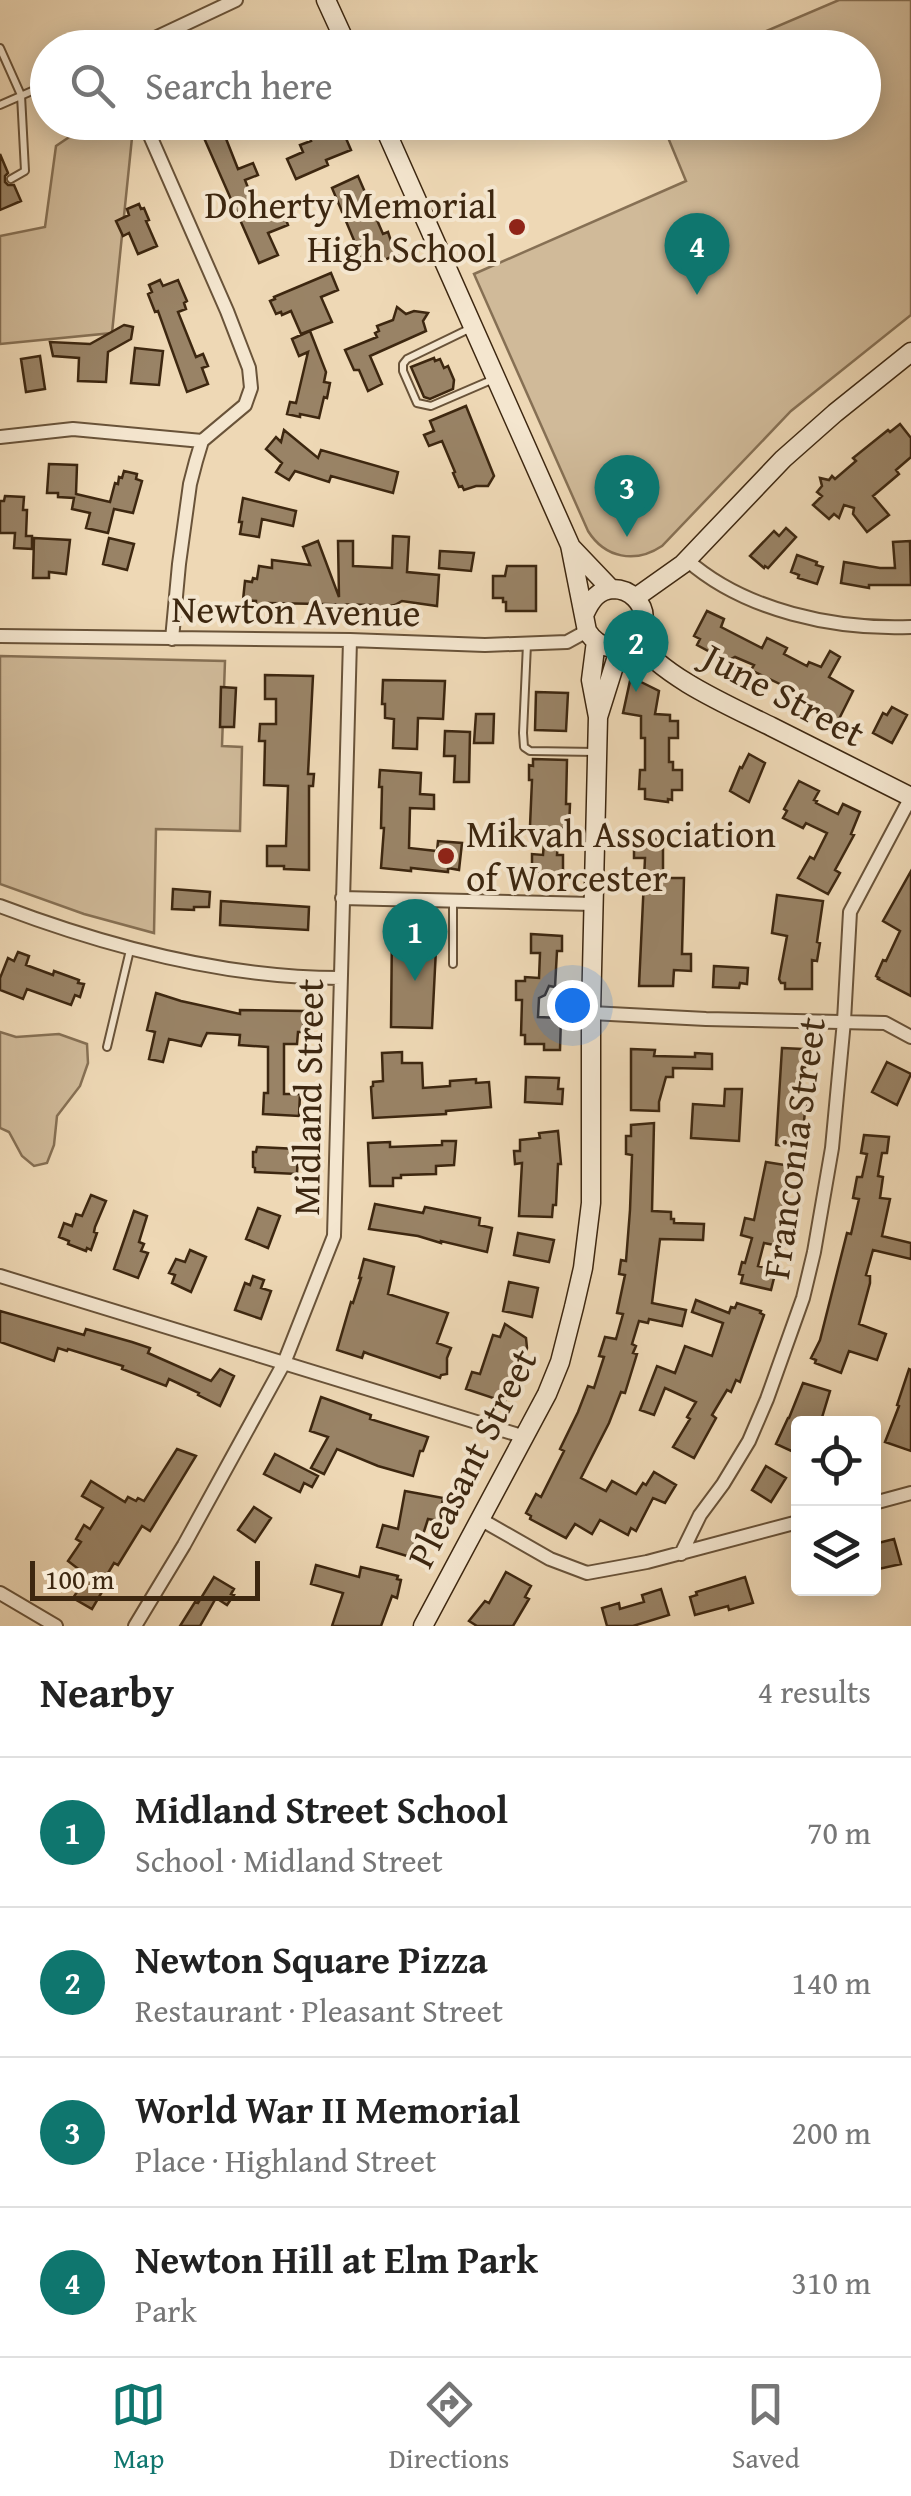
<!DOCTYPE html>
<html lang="en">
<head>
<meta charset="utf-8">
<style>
	:root { --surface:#fff; --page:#f6f6f6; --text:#222; --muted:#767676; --line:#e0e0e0; --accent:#0f766e }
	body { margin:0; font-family:"Gentium Book Plus",serif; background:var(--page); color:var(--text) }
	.controls { position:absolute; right:30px; bottom:30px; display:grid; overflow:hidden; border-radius:10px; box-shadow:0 5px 25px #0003 }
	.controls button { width:90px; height:90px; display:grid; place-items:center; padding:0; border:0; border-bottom:2px solid var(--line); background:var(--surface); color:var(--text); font:50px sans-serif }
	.scale { position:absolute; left:30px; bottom:25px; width:230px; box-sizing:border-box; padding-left:10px; border:5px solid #3d2710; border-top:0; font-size:28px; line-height:35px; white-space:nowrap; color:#3d2710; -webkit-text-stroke:8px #f4e6cf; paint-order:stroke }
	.you { position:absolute; left:572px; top:1005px; width:35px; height:35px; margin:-25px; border:8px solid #fff; border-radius:50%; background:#1a73e8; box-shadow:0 0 0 15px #1a73e833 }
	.badge { display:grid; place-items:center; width:65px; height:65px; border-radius:50%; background:var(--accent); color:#fff; font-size:32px; font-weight:700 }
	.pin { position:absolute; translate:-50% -82px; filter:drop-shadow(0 2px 5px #0008) }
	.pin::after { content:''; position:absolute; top:52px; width:35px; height:30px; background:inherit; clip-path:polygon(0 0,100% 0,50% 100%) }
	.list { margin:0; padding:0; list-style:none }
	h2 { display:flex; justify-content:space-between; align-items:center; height:130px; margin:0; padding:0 40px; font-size:42px }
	h2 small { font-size:32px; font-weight:400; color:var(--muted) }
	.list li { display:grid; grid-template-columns:65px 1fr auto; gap:30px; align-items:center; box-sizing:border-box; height:150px; padding:0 40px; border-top:2px solid var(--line) }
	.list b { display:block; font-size:38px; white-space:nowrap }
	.list p { margin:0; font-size:32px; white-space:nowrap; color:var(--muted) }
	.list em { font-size:32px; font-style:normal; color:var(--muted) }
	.icon { flex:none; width:55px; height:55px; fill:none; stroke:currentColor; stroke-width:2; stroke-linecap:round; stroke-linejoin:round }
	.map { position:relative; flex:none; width:911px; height:1626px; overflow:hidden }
	.search { position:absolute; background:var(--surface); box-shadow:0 5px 25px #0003; left:30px; right:30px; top:30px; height:110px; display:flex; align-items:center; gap:25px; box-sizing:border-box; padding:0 35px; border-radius:55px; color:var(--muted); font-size:38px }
	.sheet { height:730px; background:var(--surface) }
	nav { display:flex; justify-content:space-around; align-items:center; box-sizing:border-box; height:140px; border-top:2px solid var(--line); background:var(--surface); font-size:28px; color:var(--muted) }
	nav a { display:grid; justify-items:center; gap:5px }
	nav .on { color:var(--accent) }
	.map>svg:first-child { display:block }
	.green { fill:#d0ba99; stroke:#867054; stroke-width:2.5 }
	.building { fill:#998366; stroke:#3d2710; stroke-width:2.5 }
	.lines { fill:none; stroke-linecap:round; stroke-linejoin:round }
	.lane-casing { stroke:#695339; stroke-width:10 }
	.street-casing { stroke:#695339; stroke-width:16 }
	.secondary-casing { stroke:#3d2710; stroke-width:21 }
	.lane { stroke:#f4e6cf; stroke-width:6 }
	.street { stroke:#f4e6cf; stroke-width:12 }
	.secondary { stroke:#f4e6cf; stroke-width:18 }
	.poi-dot { fill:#8f2418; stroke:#f4e6cf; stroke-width:4 }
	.labels { text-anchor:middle; stroke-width:8; stroke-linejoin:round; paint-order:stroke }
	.poi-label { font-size:38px; fill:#3d2710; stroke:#f4e6cf; text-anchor:end }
	.street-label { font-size:38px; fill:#3d2710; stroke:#f4e6cf }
</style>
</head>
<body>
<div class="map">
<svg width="911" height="1626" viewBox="0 0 911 1626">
	<rect width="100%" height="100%" fill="#eed8b5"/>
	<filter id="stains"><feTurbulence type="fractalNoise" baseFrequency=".002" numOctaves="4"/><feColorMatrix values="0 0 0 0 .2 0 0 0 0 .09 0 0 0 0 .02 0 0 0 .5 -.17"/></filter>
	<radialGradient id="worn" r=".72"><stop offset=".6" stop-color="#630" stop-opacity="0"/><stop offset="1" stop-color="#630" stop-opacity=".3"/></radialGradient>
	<path class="green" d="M839,0H911V315L791,411L662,546C635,564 605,558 588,531L474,274L686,181L662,123L864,122V48L729,47Z
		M90,123H121L133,128L112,333L0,344V236L45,227L56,146Z
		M0,656L225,661L222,746L242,747L240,831L156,829L154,933L84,914L0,884Z
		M0,1032L16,1037L59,1034L87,1044L88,1063L80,1086L57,1116L54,1145L47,1163L34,1166L22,1156L9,1132L0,1128Z"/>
	<path class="building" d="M303,122H339L351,150L326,160L328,165L296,179L287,159L303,152L300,145L311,141Z
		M221,126L238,169L253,163L258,175L245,180L257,211L274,204L278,214L283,212L288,225L268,233L278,255L259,263L204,138L209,136L208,132Z
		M0,154L8,173L5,176V182L8,185H14L21,201L0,210Z
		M358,176L383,234L388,232L393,247L402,252L378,263L377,260L371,263L369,260L363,262L362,260L350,265L343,251L356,245L332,188Z
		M139,204L141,209L144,208L149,220L146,221L157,246L138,254L129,233L123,236L116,221L129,215L127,209Z
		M331,273L338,290L321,297L332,322L301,334L291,311L282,315L281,312L276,314L270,301L275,299L274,297Z
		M160,280L163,286L178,280L187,301L184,303L186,309L178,312L196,357L203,354L208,366L202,368L208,384L187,392L158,311L155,312L148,294L152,292L149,285Z
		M397,307L406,314L414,311L428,313L423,321L426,331L370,356L382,384L368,391L359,370H354L345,350L377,337L375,333L379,331L377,326L393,320Z
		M124,325L133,327L131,339L108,352L106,382L78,381L79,358L53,356L50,342L90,344Z
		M310,331L326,372L324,382L330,383L327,398L324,397L319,418L300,414V417L287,414L290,402L296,403L308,352L299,356L292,339Z
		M135,348L163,351L159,385L131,383Z
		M40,356L45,389L26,392L21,359Z
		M434,358L435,361L440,359L444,368L448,366L454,380L453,389L430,399L424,397L411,367Z
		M466,406L494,476L488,486H476L464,490L462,486L459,487L453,473L455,472L442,441L429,446L424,435L434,431L430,421Z
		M900,424L911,438V457L896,470L899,474L873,496L889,515L867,532L853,514L854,508L844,505L839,518L834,514L829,519L813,505L822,496L817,492L822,486L820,478L829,480L832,476L835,479L856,461L853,458L888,430L890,432Z
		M284,430L318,458L321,450L398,472L393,493L331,476L329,482L295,471L289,480L276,472L282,463L266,449L276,437L281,442Z
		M49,464L77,465L76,494L110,502L115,483L118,484L119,477L122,478L124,471L137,474L136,479L142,481L133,513L114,509L108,533L86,528L90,513L72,509L74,498L58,497V493H47Z
		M5,496L24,497L23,510H27L26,536H32V549L14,548L15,533H0V501H4Z
		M243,498L296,511L293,526L262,519L259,537L240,534L242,522H239Z
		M786,528L796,537L768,568L765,566L764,568L750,556L774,531L779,536Z
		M393,536L409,537L407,572L439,575L437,606L402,601L395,605L384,607H372V605L269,603V606L256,605V601L243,600L245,581L252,582L253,578L257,579L259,566L272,568V560L310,565L303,547L318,541L339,597L338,541H353V566L392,568Z
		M34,538L70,540L66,574L49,572V578H33Z
		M109,538L134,544L127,570L103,564Z
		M910,541L911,585H869V588L841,583L844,562L880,568H895L893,542Z
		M440,551L474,553L471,571L439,568Z
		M797,555L817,562L816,565L823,567L817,584L798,578L799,575L791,572Z
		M507,566H536V611H506V602H503V598H493V576H505Z
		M707,611L724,619L721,627L762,648L767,638L787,648L784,654L807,666L809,662L821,667L830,651L840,657L829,677L853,691L838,721L806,702L790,696L784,692L786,687L751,670L754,665L735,657L727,661L697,645L700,639L694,636Z
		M265,675L313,676L308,774H314L313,786H309V870L284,869V866H267V846H286L288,786L264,785L265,741H259L260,724H276V699H265Z
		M635,679L659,691L655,714L670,715V721H678V738H669V762H673V770H682V790H672V800L668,799V802L645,799V789H639L640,770H645V738H641V716L623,713L630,681Z
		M383,680L445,681L443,719L418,718L417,749L393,748L394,719L385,718V704H382Z
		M221,687L236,688L234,727H220Z
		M536,692L568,693L566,731L535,730Z
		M892,707L907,715L892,743L873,733L883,713L887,715Z
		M476,714H494L493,743H474Z
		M445,731L470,732L469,782H454L455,756H444Z
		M749,754L765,763L749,802L730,791L740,767L742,768Z
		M533,759L567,760L566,804H570L569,828H559L557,855H563V877H538V871H532V854L543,855L545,827L530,826L532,780H529V765L533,766Z
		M380,770L421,773L420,794L434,795V809L410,808L409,848L437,851L438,841L462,843L459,870L448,868V872L411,868V871L381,868L384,828H381L382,787H379Z
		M799,781L819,791L814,800L817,801L816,803L838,814L843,804L860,812L851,834L854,835L835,870L840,873L828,894L798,878L810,857L814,859L827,833L806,823L803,828L783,818L787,811L784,809Z
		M634,839H663V878H684L682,954H691V971L674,970L673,986H639L645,858H634Z
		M911,871V996L878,979L879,978L876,976L883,960L886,961L900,931L883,921Z
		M173,889L210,892L209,907H194V910L172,909Z
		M777,895L823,901L817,942L820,943L817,961L812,960V989H785V983H781L779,979L787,936L772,933Z
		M221,901L309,907L308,930L220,925Z
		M407,923L421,924V928L437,929L432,1028L391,1027L392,928H407Z
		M531,934L562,936V951H557L555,987L549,986L545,995L539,998L538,1017L561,1018L560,1050H544V1044H525V1035H521L522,1000H516V981H525V977L539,978L540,953H531Z
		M18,952L29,956L26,965L53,975L54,971L79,980L78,983L84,984L80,997L75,995L71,1005L27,989L23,999L0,990V978L8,958L14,961Z
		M714,966L748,968L747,984L740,983L739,988L713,987Z
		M156,993L181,1001L240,1014V1010L304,1011L303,1032H298L297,1044H284V1094H300L299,1116L263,1114L264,1093H268V1047L239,1045L240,1035L207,1033L201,1046L169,1039L163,1062L149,1059L155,1032L147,1030Z
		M782,1048L802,1049L798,1102L806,1103L801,1148L776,1145Z
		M631,1049L655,1050L654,1056L695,1057V1053L712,1054V1069L673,1068V1077H666L659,1102V1111L631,1110Z
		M402,1052V1063H422L423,1088L450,1086V1081L476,1079V1083L489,1082L491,1107L446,1111V1114L373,1118L371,1087L373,1086V1082L383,1081L382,1053Z
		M887,1062L911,1074L897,1105L872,1092Z
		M526,1077L559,1078L558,1089H563L562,1104L525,1102Z
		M725,1089H742L739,1141L691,1138L693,1104L724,1106Z
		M654,1123L652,1211L671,1212V1219H674V1223L704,1224L703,1240L660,1239L652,1303L686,1310L682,1326L649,1319L648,1323L639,1321L632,1344L636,1346L633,1353L637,1354L625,1393L621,1392L609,1423L581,1478L606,1491L612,1481L636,1494L643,1483L646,1485L654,1472L676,1485L665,1503L653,1498L636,1531L631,1528L628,1535L600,1520L592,1534L575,1524L566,1538L530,1519L531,1516L526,1513L536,1494L541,1497L564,1451L560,1449L578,1412L588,1386L594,1388L604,1357L599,1356L605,1337L616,1339L623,1314L617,1313L625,1275L619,1274L621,1260L626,1261L630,1210L632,1155L626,1154V1136H631V1125Z
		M558,1131L561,1164H558L556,1205H553L552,1217L519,1216L522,1163L515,1164L514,1151H520V1140L540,1138L539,1133Z
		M864,1135L889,1137L887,1153H882L878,1176L883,1177L880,1198L890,1199L882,1236L911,1243V1259L873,1250L866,1275L870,1276V1283L859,1324L886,1334L877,1360L849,1351L841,1373L815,1363L816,1360L811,1358L820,1340L847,1233L851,1234L859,1199L853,1198L857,1177H862L867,1154L861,1153Z
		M442,1141H456L454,1165L436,1166V1174L401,1175V1178H393V1186H370L368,1143L390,1142V1147L442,1145Z
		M257,1147L298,1149L297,1174L255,1172V1168L253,1167V1152H256Z
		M766,1162L791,1166L778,1227L788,1229L784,1247L764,1243L758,1266L776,1270L771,1290L741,1283L743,1275L739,1274L742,1262L745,1263L752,1238L741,1235L745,1218L754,1220Z
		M91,1195L106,1201L95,1227L94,1232L97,1233L91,1250L87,1248L86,1251L68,1244L69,1241L59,1237L64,1223L72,1226L76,1214L82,1216Z
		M375,1204L423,1213L425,1207L480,1218L479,1225L492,1228L487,1252L441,1241V1243L418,1236L369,1229Z
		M258,1208L280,1216L268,1248L246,1239Z
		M134,1211L147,1216L139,1242L144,1244L141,1251L148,1253L138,1278L114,1269Z
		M518,1233L554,1240L549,1262L514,1255Z
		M190,1250L206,1257L191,1292L172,1283L175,1275L169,1273L176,1259L185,1262Z
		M364,1259L394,1267L388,1294L448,1313L437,1343L451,1348L447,1358V1374L441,1375L440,1378L369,1354L364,1352L362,1358L337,1350L351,1302L353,1303L361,1278H359Z
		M253,1276L264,1280L261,1288L271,1291L261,1319L235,1310L245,1283L250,1285Z
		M509,1282L538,1288L532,1317L503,1311Z
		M696,1300L729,1313L731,1307L735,1308L737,1303L761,1311L760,1313L764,1315L740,1382L736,1380L731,1392L727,1390L712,1415L716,1418L694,1458L673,1447L690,1419L687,1417L696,1402L665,1388L654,1415L640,1410L657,1366L675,1373L685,1346L712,1356L723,1323L692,1312Z
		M0,1311L84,1335L86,1329L132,1342L150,1348L148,1353L211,1381L220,1369L234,1376L220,1406L198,1395L199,1393L169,1379L166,1386L122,1369L123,1366L68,1349L67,1351L58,1348L54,1361L0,1342Z
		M505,1324L526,1338L527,1348L521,1364L518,1362L505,1402L466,1389L472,1372L480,1374L493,1335L500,1337Z
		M909,1369L911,1370V1451L885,1442L899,1406L897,1405Z
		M803,1383L830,1391L820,1424H798V1454L776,1444L788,1418H789Z
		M321,1397L371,1415L370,1419L428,1437L423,1451H420L413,1476L378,1466L337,1449L324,1474L311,1468L328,1437L310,1431Z
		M177,1449L196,1456L152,1528L150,1531L142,1526L118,1565L114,1563L102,1583L106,1585L92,1609L73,1598L79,1589L76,1588L85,1574L68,1561L81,1542L76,1539L84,1525L90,1529L103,1508L82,1496L91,1481L125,1502L128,1497L136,1501L138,1498L144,1501Z
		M275,1454L318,1476L312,1487L304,1483L300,1492L264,1474Z
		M766,1466L786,1478L771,1502L752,1490Z
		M405,1491L443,1498L439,1521L428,1519L421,1541L417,1539L407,1556L377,1547L383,1525L398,1529Z
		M254,1507L271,1518L255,1542L238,1530Z
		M894,1539L901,1564L874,1570V1544Z
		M316,1565L359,1577L361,1567L398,1576L397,1579L401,1580L397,1598L392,1596L381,1626H332L343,1593L311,1584Z
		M506,1572L531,1586L525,1597L529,1599L513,1626H477L469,1621L485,1601L489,1603Z
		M214,1577L234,1589L231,1594L234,1595L227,1605L216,1598L200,1626H180L195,1602L198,1603Z
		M745,1577L753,1603L729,1610L728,1606L695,1615L690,1597L697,1595L696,1592Z
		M661,1589L669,1615L633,1626H607L602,1608L619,1603L620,1609L644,1602L642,1595Z"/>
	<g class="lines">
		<defs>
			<path id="lane" d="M0,48L21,95L25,171L11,179
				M0,105L48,84
				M473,327L407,359L403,364V371L417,403L431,406L496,378
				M527,644L523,733L524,747L530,751L596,752
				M453,964V902
				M107,1047L130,950"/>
			<path id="street" d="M134,48L236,0
				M144,122L227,311L249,368L251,388L245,405L202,441L196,461L190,484L179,564L172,639
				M0,437L73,429L202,441
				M687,560C745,611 835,630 911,627
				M0,636L350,640L485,645L567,642L587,631
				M342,898L593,904
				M0,906C108,947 224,978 340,978
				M591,1013L706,1019L885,1023L911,1037
				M0,1276L525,1437
				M874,1503L911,1493
				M480,1519L550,1559L587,1573L647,1562L798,1522
				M681,1554L700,1515L723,1484L749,1441L767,1399L803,1298L814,1252L832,1148L844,1021L850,912L911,797
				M0,1593L56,1626
				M135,1626L184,1545L284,1363L334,1236L350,640"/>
			<path id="secondary" d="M326,0L348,48
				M382,122L570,545L587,631C614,672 664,627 635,598C629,592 621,589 613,589C598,590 591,600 585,613
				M570,546L611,589
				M635,598L683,564L783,459L835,413L911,352
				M635,639C664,678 728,705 772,727C818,750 865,774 911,797
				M598,717L620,647
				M423,1626L547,1394L560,1362L574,1307L583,1268L591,1203V1013L598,717L591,680L596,641"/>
		</defs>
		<use href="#lane" class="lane-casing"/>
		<use href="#street" class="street-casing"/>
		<use href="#secondary" class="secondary-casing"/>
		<use href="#lane" class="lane"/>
		<use href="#street" class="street"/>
		<use href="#secondary" class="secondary"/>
	</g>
	<g class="poi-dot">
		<circle cx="517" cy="227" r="10"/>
		<circle cx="446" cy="856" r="10"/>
	</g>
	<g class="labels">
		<g class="poi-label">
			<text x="497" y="218">Doherty Memorial<tspan x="497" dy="44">High School</tspan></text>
			<text x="466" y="847" text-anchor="start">Mikvah Association<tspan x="466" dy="44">of Worcester</tspan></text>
		</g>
		<g class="street-label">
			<text transform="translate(296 611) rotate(1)" y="13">Newton Avenue</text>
			<text transform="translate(784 695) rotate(28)" y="13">June Street</text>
			<text transform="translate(308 1097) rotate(-89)" y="13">Midland Street</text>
			<text transform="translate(794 1148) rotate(-82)" y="13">Franconia Street</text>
			<text transform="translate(472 1458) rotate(-63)" y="13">Pleasant Street</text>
		</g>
	</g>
	<rect width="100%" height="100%" filter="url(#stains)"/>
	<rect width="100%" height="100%" fill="url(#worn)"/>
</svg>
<div class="controls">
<button><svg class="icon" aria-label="locate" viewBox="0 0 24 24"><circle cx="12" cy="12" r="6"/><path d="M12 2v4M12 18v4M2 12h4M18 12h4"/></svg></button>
<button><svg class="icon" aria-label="layers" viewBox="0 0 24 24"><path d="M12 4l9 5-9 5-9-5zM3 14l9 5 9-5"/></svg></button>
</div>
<div class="scale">100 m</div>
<div class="you"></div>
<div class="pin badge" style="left:415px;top:981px">1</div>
<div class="pin badge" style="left:636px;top:692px">2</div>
<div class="pin badge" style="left:627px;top:537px">3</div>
<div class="pin badge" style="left:697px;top:295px">4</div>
<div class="search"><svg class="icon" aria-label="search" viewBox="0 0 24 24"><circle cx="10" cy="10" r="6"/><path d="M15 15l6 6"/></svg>Search here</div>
</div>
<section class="sheet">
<h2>Nearby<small>4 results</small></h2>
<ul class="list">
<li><span class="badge">1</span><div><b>Midland Street School</b><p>School · Midland Street</p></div><em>70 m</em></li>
<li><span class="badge">2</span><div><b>Newton Square Pizza</b><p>Restaurant · Pleasant Street</p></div><em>140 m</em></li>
<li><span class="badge">3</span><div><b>World War II Memorial</b><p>Place · Highland Street</p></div><em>200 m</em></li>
<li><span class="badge">4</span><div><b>Newton Hill at Elm Park</b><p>Park</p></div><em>310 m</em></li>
</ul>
</section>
<nav>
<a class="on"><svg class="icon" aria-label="map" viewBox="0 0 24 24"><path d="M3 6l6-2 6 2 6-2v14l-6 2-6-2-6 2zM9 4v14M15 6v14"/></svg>Map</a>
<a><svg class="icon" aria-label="directions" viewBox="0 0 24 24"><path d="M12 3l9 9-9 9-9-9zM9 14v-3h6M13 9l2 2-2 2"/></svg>Directions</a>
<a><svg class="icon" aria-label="saved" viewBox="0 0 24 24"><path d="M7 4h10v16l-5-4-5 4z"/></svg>Saved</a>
</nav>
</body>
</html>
